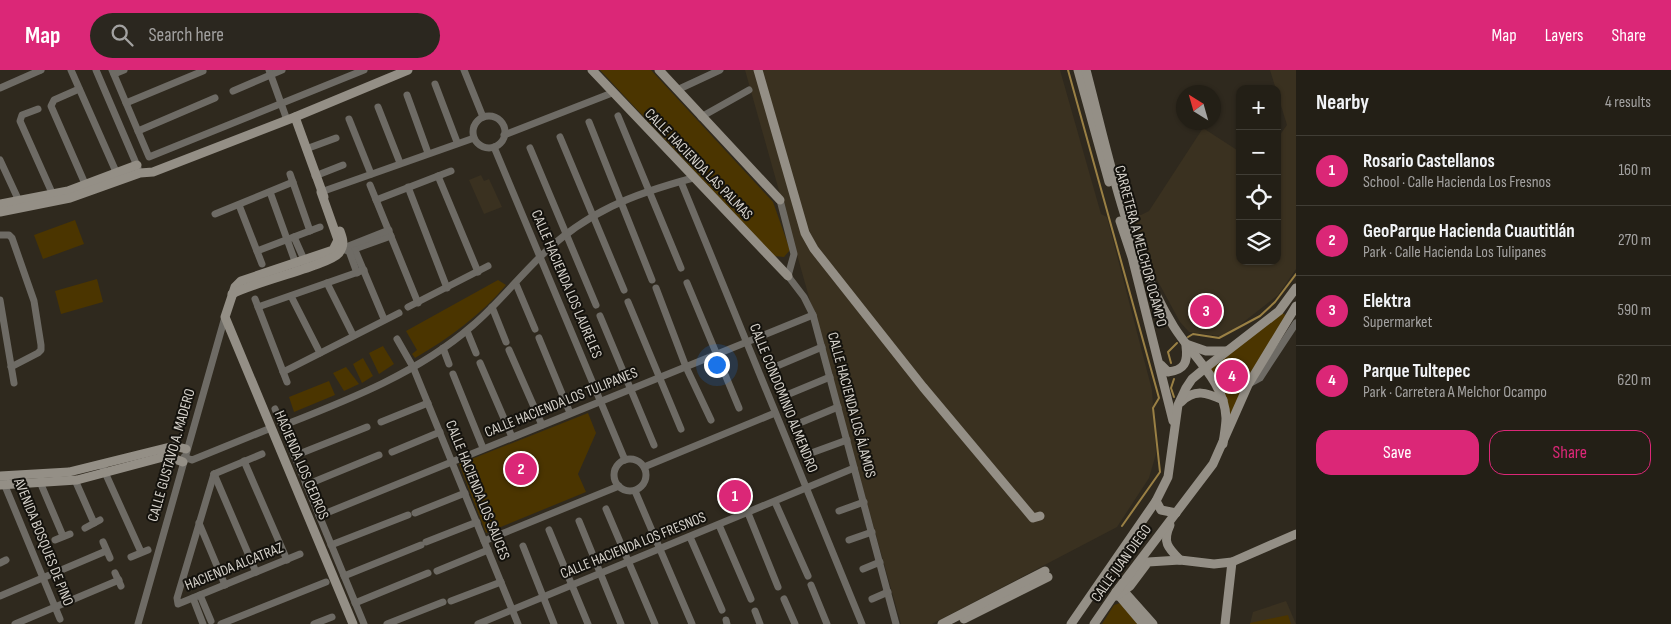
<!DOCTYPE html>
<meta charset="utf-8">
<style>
:root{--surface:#231f16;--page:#2b271f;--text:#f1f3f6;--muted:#a3a2a1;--line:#403d35;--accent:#db2777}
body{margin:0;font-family:"Sofia Sans Condensed",sans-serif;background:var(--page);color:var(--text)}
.controls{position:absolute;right:15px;top:15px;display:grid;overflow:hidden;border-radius:10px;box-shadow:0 1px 4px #0004}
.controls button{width:45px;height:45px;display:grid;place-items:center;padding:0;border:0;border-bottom:1px solid var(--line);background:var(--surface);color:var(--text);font:25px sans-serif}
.compass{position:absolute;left:1176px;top:15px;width:45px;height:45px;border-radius:50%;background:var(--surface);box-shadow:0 1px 4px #0004;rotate:323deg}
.you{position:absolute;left:716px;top:294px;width:18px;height:18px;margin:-12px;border:4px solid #fff;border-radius:50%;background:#1a73e8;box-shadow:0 0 0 8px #1a73e833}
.badge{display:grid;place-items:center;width:32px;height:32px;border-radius:50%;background:var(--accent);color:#fff;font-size:16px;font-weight:700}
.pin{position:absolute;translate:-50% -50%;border:2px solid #fff;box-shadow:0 1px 5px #0006}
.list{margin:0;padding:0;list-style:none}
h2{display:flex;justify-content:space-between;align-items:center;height:65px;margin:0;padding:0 20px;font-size:21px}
h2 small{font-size:16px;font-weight:400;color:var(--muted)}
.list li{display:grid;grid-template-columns:32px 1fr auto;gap:15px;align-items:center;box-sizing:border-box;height:70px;padding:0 20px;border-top:1px solid var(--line)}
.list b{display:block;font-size:19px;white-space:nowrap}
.list p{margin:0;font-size:16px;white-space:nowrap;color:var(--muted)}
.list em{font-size:16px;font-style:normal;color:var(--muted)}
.actions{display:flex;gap:10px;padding:15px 20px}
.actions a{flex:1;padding:11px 0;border:1px solid var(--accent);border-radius:15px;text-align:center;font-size:18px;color:var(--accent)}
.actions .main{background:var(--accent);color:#fff}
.icon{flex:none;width:28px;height:28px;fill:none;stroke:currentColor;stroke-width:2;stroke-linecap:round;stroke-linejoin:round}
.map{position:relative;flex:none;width:1296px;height:554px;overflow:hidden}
header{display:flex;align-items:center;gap:30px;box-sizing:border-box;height:70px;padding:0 25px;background:var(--accent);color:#fff}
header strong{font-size:24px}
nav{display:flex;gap:28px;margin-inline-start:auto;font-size:18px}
.search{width:350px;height:45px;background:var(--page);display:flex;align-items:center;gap:12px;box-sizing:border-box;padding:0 18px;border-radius:28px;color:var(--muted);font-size:19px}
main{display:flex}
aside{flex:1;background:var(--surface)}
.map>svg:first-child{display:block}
.built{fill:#3a3120}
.green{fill:#4b3500}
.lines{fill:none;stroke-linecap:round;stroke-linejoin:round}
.stream{stroke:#9a8044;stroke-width:2}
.street{stroke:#6e6b65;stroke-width:7}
.secondary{stroke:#948f86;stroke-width:9}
.labels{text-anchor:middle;stroke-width:4;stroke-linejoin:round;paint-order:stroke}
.street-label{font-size:15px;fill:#d5d1ca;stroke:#14120d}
</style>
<header>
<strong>Map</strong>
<div class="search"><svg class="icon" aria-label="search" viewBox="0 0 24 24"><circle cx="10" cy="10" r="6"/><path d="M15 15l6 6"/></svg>Search here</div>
<nav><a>Map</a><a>Layers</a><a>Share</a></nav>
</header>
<main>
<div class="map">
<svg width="1296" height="554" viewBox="0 0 1296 554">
<rect width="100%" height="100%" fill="#2f291e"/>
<!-- built -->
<g class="built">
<polygon points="745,0 1060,0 1101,144 1107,147 1152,320 1156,384 1149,408 1117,457 932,554 901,554"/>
<polygon points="1270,0 1296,0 1296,199 1278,225 1236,258 1220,266 1189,262 1180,252 1155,206 1130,144 1141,145 1149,141 1203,58 1240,82 1240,191 1277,191 1277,69 1287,55"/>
<polygon points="481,105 484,111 489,109 502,137 484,144 469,110"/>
<polygon points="1286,531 1296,554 1250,554 1253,542"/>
</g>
<!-- green -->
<g class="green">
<polygon points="600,0 651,0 773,132 790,180 784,187 774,186"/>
<polygon points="75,150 84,174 43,189 34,165"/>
<polygon points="97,209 103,232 61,244 55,221"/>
<path d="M498,210L506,215C482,244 448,269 415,288L412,284L417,280L406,261Z"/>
<polygon points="1279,241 1289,247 1242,326 1223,373 1226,348 1205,299"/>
<polygon points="383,276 394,294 379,304 369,283"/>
<polygon points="363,288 373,306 362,313 353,294"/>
<polygon points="346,297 359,314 344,321 333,303"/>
<polygon points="329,311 335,325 294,342 289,327"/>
<polygon points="588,343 596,363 578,404 586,422 486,463 459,394"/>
<polygon points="1120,533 1138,554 1102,554 1114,535"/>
<polygon points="1288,545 1291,554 1250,554 1250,553"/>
</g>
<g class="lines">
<!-- stream -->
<g class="stream">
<polyline points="1068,0 1159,328 1153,338 1160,402 1122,456"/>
<polyline points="1188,267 1193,264 1219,268 1260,246 1275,232 1296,204"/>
<polyline points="1171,293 1168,282 1177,273"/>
<polyline points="1174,327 1171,318 1174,309"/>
</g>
<!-- street -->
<g class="street">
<polyline points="71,0 117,104"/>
<polyline points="96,0 138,98"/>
<polyline points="112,0 149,87 364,0"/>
<polyline points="269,0 287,50"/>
<polyline points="464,0 483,47"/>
<polyline points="114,4 124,0"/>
<polyline points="435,14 457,72"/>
<polyline points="0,18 41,0"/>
<polyline points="79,19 54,30 51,36 86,116"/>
<polyline points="677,20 720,0"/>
<polyline points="233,21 282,0"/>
<polyline points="407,25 428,83"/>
<polyline points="126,33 203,1"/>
<polyline points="378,37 400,93"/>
<polyline points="38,39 22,45 20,51 53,125"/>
<polyline points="618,46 681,198"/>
<circle cx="489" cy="62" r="16"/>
<polyline points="701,47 749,20"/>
<polyline points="349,49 371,104"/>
<polyline points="589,52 652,210"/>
<polyline points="138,61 215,28"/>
<polyline points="504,65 612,23"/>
<polyline points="560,67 624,220"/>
<polyline points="494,77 625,390"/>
<polyline points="530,78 596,235"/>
<polyline points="306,79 336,68"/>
<polyline points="0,90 19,131"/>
<polyline points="290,104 310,161"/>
<polyline points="315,106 343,95"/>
<polyline points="438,106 478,202"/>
<polyline points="681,112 862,554"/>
<polyline points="370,115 418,233"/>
<polyline points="408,117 447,218"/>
<polyline points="270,122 297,197"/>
<polyline points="321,122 474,68"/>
<polyline points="376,130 451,101"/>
<polyline points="780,130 794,184 788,206 804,227 813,245 896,554"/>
<polyline points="239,135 262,194"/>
<polyline points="215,144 293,112"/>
<polyline points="0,165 9,165 12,168 34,231 41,275 41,280 38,283 11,297"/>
<polyline points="294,167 306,194"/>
<polyline points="338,178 349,181 391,166"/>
<polyline points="341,179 389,160"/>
<polyline points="355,180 384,249"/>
<polyline points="257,181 320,157"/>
<polyline points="349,181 357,203"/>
<polyline points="327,213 353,265"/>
<polyline points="687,213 739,338"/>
<polyline points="516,214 535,259"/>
<polyline points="656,218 686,297 711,350"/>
<polyline points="291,226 320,283"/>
<polyline points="255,229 287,312"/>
<polyline points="0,230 14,313"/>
<polyline points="628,232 681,359"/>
<polyline points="258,237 364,200"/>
<polyline points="408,237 488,196"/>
<polyline points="492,237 506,272"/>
<polyline points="600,246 654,375"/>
<polyline points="467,261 476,283"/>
<polyline points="539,268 570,343"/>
<polyline points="397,269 413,297 518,554"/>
<polyline points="443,278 449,294"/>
<polyline points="509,280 542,355"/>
<polyline points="480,293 512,367"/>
<polyline points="777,296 822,277"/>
<polyline points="283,302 399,243"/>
<polyline points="453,304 483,378"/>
<polyline points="1249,314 1260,308 1296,253"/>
<polyline points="789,324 830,307"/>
<polyline points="275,339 364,554"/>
<polyline points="381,352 428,333"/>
<polyline points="802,352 838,337"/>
<path d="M282,356C348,330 418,303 472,256C497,235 517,209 541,186C586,142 633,124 693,108"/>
<polyline points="392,382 440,362"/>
<polyline points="814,382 847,370"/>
<polyline points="294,386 367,357"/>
<polyline points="184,387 192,390 271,358"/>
<circle cx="630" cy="405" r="16"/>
<polyline points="244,391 287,490"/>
<polyline points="644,397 775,343"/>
<polyline points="103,398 141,482"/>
<polyline points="214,404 177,528 178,534 300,484"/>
<polyline points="214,404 256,502"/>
<polyline points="214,404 262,384"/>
<polyline points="75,410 94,453"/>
<polyline points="3,411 60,549"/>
<polyline points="40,412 63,466"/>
<polyline points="306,415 379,385"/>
<polyline points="635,421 692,554"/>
<polyline points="775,432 808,506"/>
<polyline points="606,439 655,554"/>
<polyline points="839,441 864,432"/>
<polyline points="415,443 465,423"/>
<polyline points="748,443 778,517"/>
<polyline points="319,446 813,245"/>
<polyline points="579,451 621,554"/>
<polyline points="199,453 225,515"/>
<polyline points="719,455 751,529"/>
<polyline points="85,458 100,450"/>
<polyline points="549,460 588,554"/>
<polyline points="690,467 722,540"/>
<polyline points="55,470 70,464"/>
<polyline points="849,470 872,462"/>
<polyline points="484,471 619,416"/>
<polyline points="103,472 110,488"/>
<polyline points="426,472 477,452"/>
<polyline points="331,475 408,445"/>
<polyline points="523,476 554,554"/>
<polyline points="131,487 148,480"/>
<polyline points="0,493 6,490"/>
<polyline points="863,499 880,492"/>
<polyline points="437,501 488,480"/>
<polyline points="115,503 121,516"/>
<polyline points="344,506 421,475"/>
<polyline points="811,515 827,554"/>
<polyline points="200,525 211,551"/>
<polyline points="0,526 106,481"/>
<polyline points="193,528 203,554"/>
<polyline points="784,529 795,554"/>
<polyline points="872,529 888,522"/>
<polyline points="451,531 501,512"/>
<polyline points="355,533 428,503"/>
<polyline points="755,541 760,554"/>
<polyline points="726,550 727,554"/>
<polyline points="15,554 119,510"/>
<polyline points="138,554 225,247"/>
<polyline points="221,554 326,512"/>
<polyline points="314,554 332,547"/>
<polyline points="387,554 443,532"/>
<polyline points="478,554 854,398"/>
</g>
<!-- secondary -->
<g class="secondary">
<polyline points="592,0 788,206"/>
<polyline points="659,0 780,130"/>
<polyline points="758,0 805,163 814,179 923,317 1033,448 1040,446"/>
<polyline points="1078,0 1109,112"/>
<path d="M1086,0C1109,87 1126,179 1174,257C1192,286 1225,312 1226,348C1226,356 1224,365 1223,374"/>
<polyline points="295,47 324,127"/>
<polyline points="321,122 338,170 333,180 241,211 235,217 225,247 353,554"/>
<polyline points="0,134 68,121 137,95"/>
<polyline points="0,142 70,128 140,103 153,102 295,47 408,0"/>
<polyline points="1120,151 1132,187 1173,351"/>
<path d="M232,224C254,212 329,195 339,183C345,175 343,169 340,161"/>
<polyline points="1186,274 1206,281 1226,281"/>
<path d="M1161,295L1168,302C1185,300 1188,292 1186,276"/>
<path d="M1181,332C1195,318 1207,323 1223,330"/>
<polyline points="0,406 69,402 174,376 186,379"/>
<polyline points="0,415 77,410 167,386 183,392"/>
<polyline points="1156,431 1161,440 1176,443"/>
<path d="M1170,455C1162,472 1168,478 1180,490"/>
<polyline points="1120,517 1153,554"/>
<polyline points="1116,522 1143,554"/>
<polyline points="1116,526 1130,516 1148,492 1180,490 1214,494 1232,492 1296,464"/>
<polyline points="964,549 1048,507"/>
<polyline points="942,554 1045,501"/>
<polyline points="1071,554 1156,431 1168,407 1178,335 1186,318 1192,309 1204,299 1279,241 1296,218"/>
<polyline points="1094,554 1116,522 1213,394 1248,315 1296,236"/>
<polyline points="1225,554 1232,492"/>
</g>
</g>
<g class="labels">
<!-- street labels -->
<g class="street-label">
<text transform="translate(699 94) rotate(46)" y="5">CALLE HACIENDA LAS PALMAS</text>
<text transform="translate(1141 176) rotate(75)" y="5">CARRETERA A MELCHOR OCAMPO</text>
<text transform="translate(567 214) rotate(67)" y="5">CALLE HACIENDA LOS LAURELES</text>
<text transform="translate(784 328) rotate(68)" y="5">CALLE CONDOMINIO ALMENDRO</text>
<text transform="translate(561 332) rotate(-22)" y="5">CALLE HACIENDA LOS TULIPANES</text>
<text transform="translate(852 335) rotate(75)" y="5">CALLE HACIENDA LOS ÁLAMOS</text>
<text transform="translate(171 385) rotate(-74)" y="5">CALLE GUSTAVO A. MADERO</text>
<text transform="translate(302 395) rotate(67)" y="5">HACIENDA LOS CEDROS</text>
<text transform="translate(478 420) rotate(68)" y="5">CALLE HACIENDA LOS SAUCES</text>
<text transform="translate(44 472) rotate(68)" y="5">AVENIDA BOSQUES DE PINO</text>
<text transform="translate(633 475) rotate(-22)" y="5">CALLE HACIENDA LOS FRESNOS</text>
<text transform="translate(1121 493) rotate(-54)" y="5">CALLE JUAN DIEGO</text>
<text transform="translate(234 496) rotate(-22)" y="5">HACIENDA ALCATRAZ</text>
</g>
</g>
</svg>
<div class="controls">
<button>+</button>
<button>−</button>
<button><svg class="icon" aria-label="locate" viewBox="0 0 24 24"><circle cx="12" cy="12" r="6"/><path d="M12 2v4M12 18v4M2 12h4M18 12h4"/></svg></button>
<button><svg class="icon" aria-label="layers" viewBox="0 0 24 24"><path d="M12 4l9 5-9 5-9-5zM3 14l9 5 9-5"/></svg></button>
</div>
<svg class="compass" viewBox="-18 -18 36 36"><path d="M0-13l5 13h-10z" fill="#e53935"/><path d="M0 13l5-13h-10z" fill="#a3a2a1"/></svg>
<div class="you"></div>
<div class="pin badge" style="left:735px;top:426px">1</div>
<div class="pin badge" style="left:521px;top:399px">2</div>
<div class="pin badge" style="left:1206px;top:241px">3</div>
<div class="pin badge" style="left:1232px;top:306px">4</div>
</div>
<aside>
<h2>Nearby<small>4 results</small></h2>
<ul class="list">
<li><span class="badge">1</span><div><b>Rosario Castellanos</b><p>School · Calle Hacienda Los Fresnos</p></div><em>160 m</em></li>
<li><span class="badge">2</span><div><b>GeoParque Hacienda Cuautitlán</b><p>Park · Calle Hacienda Los Tulipanes</p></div><em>270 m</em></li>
<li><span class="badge">3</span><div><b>Elektra</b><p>Supermarket</p></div><em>590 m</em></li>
<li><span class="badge">4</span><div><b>Parque Tultepec</b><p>Park · Carretera A Melchor Ocampo</p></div><em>620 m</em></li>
</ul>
<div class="actions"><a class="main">Save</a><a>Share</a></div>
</aside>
</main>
